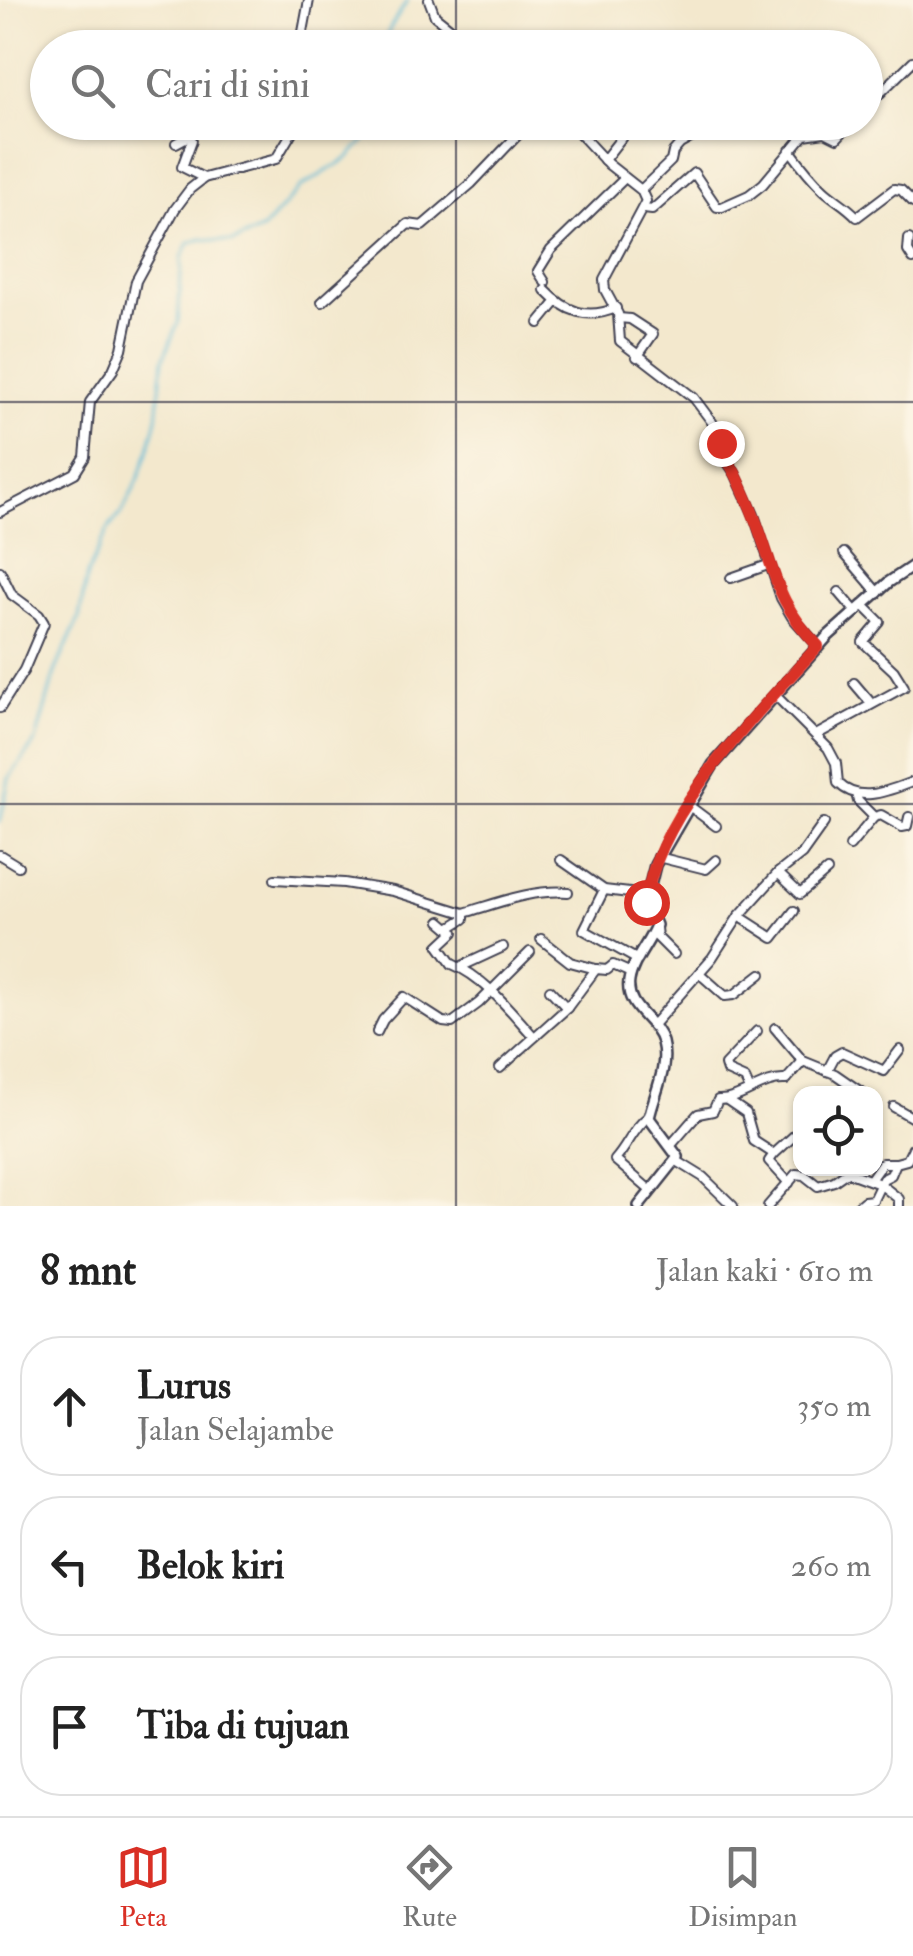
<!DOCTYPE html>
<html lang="id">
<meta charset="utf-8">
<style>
:root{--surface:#fff;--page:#f6f6f6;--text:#222;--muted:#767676;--line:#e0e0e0;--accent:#d93025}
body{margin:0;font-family:"IM FELL Double Pica",serif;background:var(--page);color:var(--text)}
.controls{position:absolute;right:30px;bottom:30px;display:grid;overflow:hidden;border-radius:20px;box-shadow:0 2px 8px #0004}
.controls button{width:90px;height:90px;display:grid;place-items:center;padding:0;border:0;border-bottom:2px solid var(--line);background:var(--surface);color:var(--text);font:50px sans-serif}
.stop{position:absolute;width:30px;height:30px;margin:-22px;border:8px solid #d93025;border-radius:50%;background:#fff}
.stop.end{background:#d93025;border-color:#fff;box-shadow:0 2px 10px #0008}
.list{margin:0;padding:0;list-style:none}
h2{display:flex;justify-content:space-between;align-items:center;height:130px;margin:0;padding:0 40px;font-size:42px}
h2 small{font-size:32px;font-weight:400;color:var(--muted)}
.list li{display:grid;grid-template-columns:65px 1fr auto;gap:30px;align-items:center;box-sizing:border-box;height:140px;margin:0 20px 20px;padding:0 20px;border:2px solid var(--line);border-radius:40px}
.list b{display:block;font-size:38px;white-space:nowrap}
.list p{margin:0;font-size:32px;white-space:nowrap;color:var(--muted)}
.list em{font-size:32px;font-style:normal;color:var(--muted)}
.icon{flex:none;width:55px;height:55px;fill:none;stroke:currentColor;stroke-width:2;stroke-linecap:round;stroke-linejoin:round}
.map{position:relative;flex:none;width:913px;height:1206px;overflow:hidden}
.search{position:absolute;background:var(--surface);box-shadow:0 2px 8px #0004;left:30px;right:30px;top:30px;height:110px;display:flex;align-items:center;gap:25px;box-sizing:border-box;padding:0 35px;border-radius:55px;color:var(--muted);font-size:38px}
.sheet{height:610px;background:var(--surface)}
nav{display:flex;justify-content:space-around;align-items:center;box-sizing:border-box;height:140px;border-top:2px solid var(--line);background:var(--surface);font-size:28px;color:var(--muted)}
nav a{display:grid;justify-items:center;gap:5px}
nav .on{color:var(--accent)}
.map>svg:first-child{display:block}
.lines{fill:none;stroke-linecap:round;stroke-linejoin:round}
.stream{stroke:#58b9d7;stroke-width:2.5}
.minor-casing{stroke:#414051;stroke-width:12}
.tertiary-casing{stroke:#414051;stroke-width:14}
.minor{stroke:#fff;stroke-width:8}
.tertiary{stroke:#fff;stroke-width:9}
.route{stroke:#d93025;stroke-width:12}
.grid{fill:none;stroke:#22223b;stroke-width:2.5;stroke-opacity:0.55}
</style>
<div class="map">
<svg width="913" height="1206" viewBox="0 0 913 1206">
<rect width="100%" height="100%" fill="#fcf5e5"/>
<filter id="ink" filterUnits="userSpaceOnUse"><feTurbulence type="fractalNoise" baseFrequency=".01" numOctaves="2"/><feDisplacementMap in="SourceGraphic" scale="20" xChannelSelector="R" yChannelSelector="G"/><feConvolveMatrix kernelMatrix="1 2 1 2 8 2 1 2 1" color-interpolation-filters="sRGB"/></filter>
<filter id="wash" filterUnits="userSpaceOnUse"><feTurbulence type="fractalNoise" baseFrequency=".0048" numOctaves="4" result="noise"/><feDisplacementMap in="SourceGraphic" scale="40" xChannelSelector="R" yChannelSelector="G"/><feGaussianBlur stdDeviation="2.25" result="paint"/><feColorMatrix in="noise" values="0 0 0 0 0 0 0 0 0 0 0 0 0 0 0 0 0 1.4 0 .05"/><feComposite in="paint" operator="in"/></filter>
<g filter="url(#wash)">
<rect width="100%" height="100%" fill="#f3e8cd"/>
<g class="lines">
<!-- stream -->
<g class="stream">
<polyline points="383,48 390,28 408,0"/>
<polyline points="0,822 9,778 36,741 55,672 79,618 87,575 108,529 123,511 138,480 149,449 157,418 163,359 178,323 182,257 189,243 202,239 233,242 263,229 301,187 348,158 366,139 375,122"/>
</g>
</g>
</g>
<g filter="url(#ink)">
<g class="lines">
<defs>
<g id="minor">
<polyline points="429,0 435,16 475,48"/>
<polyline points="300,48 309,0"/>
<polyline points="545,48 554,40 562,48"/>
<polyline points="866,107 913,61"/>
<polyline points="569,122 608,164 641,190 646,201 604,280 605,290 618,314 620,341 694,398 718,430 722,454 735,473 754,515 781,598 792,617 818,646"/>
<polyline points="189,136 192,140 182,167 204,178"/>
<polyline points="176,143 189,136 200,122"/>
<path d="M790,150C801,165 810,177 824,190C835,200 846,205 857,217L894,189L901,190L913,202"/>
<polyline points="604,160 622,137"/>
<polyline points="641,190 671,161 673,152 680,144 696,135"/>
<polyline points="644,209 652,210 694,173 717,207 722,207 749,195 763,184 804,135 825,132 837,138 852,122"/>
<polyline points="909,239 908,251 913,259"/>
<polyline points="545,282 538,271 551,250 625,178"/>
<path d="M545,290C566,312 587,320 616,308"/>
<polyline points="322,302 408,224 422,226 471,184 530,122"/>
<polyline points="619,318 630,319 653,334 637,357"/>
<polyline points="539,323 557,301"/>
<polyline points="0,512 75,473 85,457 90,402 113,370 122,349 136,281 175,209 190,189 204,178 276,159 298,122"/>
<polyline points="844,553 878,593"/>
<polyline points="0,571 12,595 39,615 44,623 24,670 0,708"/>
<polyline points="731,578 768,565"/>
<polyline points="839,592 856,612"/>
<polyline points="854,683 871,703"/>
<path d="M775,695L828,748L836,763L838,783C859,804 888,791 912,782"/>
<polyline points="816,735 904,687 894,671 863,642 880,622 864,606"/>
<polyline points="688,805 716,826"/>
<polyline points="874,817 881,815 902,827 907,826 909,817"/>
<polyline points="850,846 874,817 858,801 856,794"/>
<polyline points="0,855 18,866"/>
<polyline points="658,857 706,869 716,860"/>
<polyline points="561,860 604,890 647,895"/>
<polyline points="778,873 800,894 827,871"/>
<polyline points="275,879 344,883 393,891 464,913"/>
<polyline points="604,890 584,930 638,960"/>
<polyline points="739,916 773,938 794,911"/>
<path d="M441,921L454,932L439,946L452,964C484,977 510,1010 534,1037"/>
<path d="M451,927L464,919V913C498,903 532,889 568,892"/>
<polyline points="656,928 657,937 674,954"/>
<polyline points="541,939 570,962 596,969"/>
<polyline points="462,966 503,947"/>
<polyline points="699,973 725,996 734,995 761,974"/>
<polyline points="550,990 567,1008"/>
<polyline points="652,1026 712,958 739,916 778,873 802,854 824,823"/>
<polyline points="775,1028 803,1061"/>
<polyline points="377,1032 383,1020 404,997 443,1022 452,1023 479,1003 530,952"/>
<polyline points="500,1068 567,1008 596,969 607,970 613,965 631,973"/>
<polyline points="827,1071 835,1056 842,1052 884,1071 900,1050"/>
<polyline points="749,1088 745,1079 727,1071 725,1065 757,1031"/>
<polyline points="727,1100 746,1113 754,1141 774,1154 797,1133"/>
<polyline points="894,1107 913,1118"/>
<path d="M649,1116C633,1128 628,1146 615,1160L651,1191"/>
<path d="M671,1145L698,1114L713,1111L718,1100C741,1101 762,1078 786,1080L803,1061L835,1074L864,1094"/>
<polyline points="774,1154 769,1161 789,1183"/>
<polyline points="677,1161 703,1177 733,1206"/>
<polyline points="870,1180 882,1163 896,1163"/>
<polyline points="768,1206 796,1174 804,1175 818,1186 834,1181 847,1172 880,1184 899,1199 899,1206"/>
<polyline points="858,1206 864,1201 873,1200 883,1179 891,1175 896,1163 907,1160 913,1148"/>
</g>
<path id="tertiary" d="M639,1206L678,1157L649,1118C654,1094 669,1068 662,1042C656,1019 625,1009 629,981C632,961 649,944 656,925L646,902L655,865L713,765L827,637L889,582L913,566"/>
</defs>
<!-- minor casing -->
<use href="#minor" class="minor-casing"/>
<!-- tertiary casing -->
<use href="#tertiary" class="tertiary-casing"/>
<!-- minor -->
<use href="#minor" class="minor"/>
<!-- tertiary -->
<use href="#tertiary" class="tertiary"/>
</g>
</g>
<g class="lines" filter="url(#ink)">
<!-- route -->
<path class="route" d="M646,902C657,812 759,712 818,646C773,599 776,570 753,514C749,503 739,480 734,471C728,460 722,456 721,443"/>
</g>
<!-- grid -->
<path class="grid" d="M456,0V48M456,122V1206M0,402H913M0,804H913"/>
</svg>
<div class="controls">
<button><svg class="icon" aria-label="locate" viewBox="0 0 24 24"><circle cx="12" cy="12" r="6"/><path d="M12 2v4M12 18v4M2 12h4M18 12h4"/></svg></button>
</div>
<div class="stop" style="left:646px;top:902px"></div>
<div class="stop end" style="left:721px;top:443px"></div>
<div class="search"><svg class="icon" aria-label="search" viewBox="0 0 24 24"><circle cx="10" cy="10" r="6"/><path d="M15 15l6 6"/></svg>Cari di sini</div>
</div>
<section class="sheet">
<h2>8 mnt<small>Jalan kaki · 610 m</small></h2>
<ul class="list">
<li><svg class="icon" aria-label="ahead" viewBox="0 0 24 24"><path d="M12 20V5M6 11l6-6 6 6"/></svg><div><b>Lurus</b><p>Jalan Selajambe</p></div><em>350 m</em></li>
<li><svg class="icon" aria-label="left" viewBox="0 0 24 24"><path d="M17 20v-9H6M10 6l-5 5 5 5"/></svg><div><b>Belok kiri</b></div><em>260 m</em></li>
<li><svg class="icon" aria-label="arrive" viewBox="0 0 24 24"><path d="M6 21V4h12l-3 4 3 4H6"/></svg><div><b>Tiba di tujuan</b></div></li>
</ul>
</section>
<nav>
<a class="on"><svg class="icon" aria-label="map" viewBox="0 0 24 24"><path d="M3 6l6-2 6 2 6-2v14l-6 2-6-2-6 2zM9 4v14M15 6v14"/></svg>Peta</a>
<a><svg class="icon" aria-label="directions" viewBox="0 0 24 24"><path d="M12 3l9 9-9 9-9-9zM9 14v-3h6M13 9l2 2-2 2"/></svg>Rute</a>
<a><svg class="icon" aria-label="saved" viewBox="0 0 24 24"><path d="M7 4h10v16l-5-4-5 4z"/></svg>Disimpan</a>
</nav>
